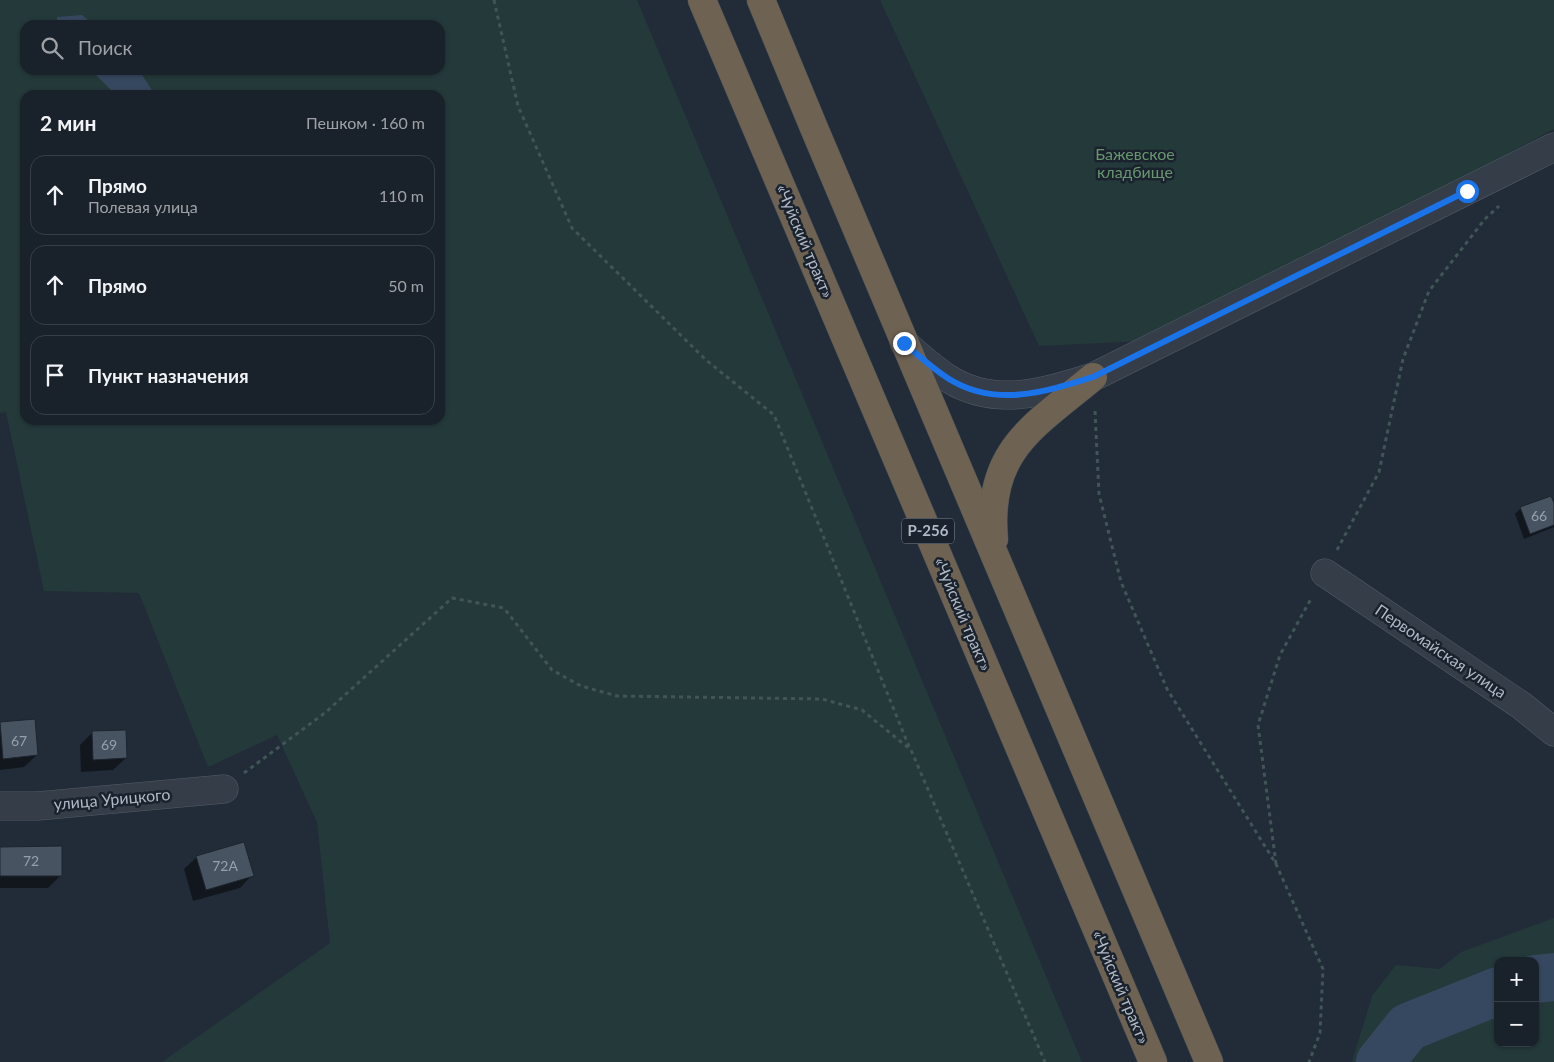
<!DOCTYPE html>
<html lang="ru">
<meta charset="utf-8">
<style>
:root{--surface:#19212a;--page:#222932;--text:#f1f3f6;--muted:#9fa3a8;--line:#373e47}
body{margin:0;font-family:Lato,sans-serif;background:var(--page);color:var(--text)}
.controls{position:absolute;right:15px;bottom:15px;display:grid;overflow:hidden;border-radius:10px;box-shadow:0 1px 4px #0004}
.controls button{width:45px;height:45px;display:grid;place-items:center;padding:0;border:0;border-bottom:1px solid var(--line);background:var(--surface);color:var(--text);font:25px sans-serif}
.stop{position:absolute;width:15px;height:15px;margin:-11px;border:4px solid #1a73e8;border-radius:50%;background:#fff}
.stop.end{background:#1a73e8;border-color:#fff;box-shadow:0 1px 5px #0008}
.list{margin:0;padding:0;list-style:none}
h2{display:flex;justify-content:space-between;align-items:center;height:65px;margin:0;padding:0 20px;font-size:21px}
h2 small{font-size:16px;font-weight:400;color:var(--muted)}
.list li{display:grid;grid-template-columns:32px 1fr auto;gap:15px;align-items:center;box-sizing:border-box;height:80px;margin:0 10px 10px;padding:0 10px;border:1px solid var(--line);border-radius:15px}
.list b{display:block;font-size:19px;white-space:nowrap}
.list p{margin:0;font-size:16px;white-space:nowrap;color:var(--muted)}
.list em{font-size:16px;font-style:normal;color:var(--muted)}
.icon{flex:none;width:28px;height:28px;fill:none;stroke:currentColor;stroke-width:2;stroke-linecap:round;stroke-linejoin:round}
.map{position:relative;flex:none;width:1554px;height:1062px;overflow:hidden}
.search{position:absolute;background:var(--surface);box-shadow:0 1px 4px #0004;left:20px;top:20px;width:425px;height:55px;display:flex;align-items:center;gap:12px;box-sizing:border-box;padding:0 18px;border-radius:15px;color:var(--muted);font-size:19px}
.panel{position:absolute;background:var(--surface);box-shadow:0 1px 4px #0004;left:20px;top:90px;width:425px;height:335px;border-radius:15px}
.map>svg:first-child{display:block}
.green{fill:#24393a;fill-rule:evenodd}
.water{fill:#36485f}
.shadow{fill:#0007}
.lines{fill:none;stroke-linecap:round;stroke-linejoin:round}
.river{stroke:#36485f;stroke-width:48}
.building{fill:#485362;stroke:#1c252f}
.minor-casing{stroke:#535c66;stroke-width:29}
.highway-casing{stroke:#404953;stroke-width:29}
.path{stroke:#415556;stroke-width:3;stroke-dasharray:4 4;stroke-linecap:butt}
.minor{stroke:#353e48;stroke-width:28}
.highway{stroke:#6e6252;stroke-width:28}
.route{stroke:#1a73e8;stroke-width:6}
.labels{text-anchor:middle;stroke-width:5;stroke-linejoin:round;paint-order:stroke}
.number-label{font-size:14px;fill:#96a0ac}
.shield{fill:#1a232d;stroke:#838c97;stroke-width:1}
.shield-label{font-size:15px;font-weight:bold;fill:#b0b9c5}
.park-label{font-size:16px;fill:#689570;stroke:#1a232d}
.street-label{font-size:16px;fill:#b0b9c5;stroke:#1a232d}
</style>
<div class="map">
<svg width="1554" height="1062" viewBox="0 0 1554 1062">
<rect width="100%" height="100%" fill="#212c38"/>
<!-- green -->
<g class="green">
<path d="M0,0H637L1082,1062H162L330,943L317,822L277,735L208,767L139,593L44,591L6,412L0,413ZM25,25H440V70H25ZM25,95H440V420H25Z"/>
<polygon points="880,0 1554,0 1554,129 1394,215 1144,341 1039,346"/>
<path d="M1554,918V1062H1352L1372,996L1396,965L1440,969L1461,952ZM1498,961H1535V1043H1498Z"/>
</g>
<!-- water -->
<g class="water">
<polygon points="82,15 94,25 57,25 57,17"/>
<polygon points="91,70 139,70 155,95 116,95"/>
</g>
<!-- shadow -->
<g class="shadow">
<polygon points="1554,506 1554,527 1524,539 1515,514 1521,508"/>
<polygon points="0,724 37,755 24,767 0,770"/>
<polygon points="93,732 126,758 113,770 81,772 80,745"/>
<polygon points="0,848 61,875 48,888 0,888"/>
<polygon points="197,857 252,875 240,888 193,901 184,869"/>
</g>
<g class="lines">
<!-- river -->
<g class="river">
<polyline points="1535,979 1554,977"/>
<polyline points="1380,1062 1408,1027 1498,991"/>
</g>
</g>
<!-- building -->
<g class="building">
<polygon points="1551,496 1554,503 1554,525 1530,534 1520,507"/>
<polygon points="35,719 38,755 3,759 0,722"/>
<polygon points="126,730 127,758 93,760 92,731"/>
<polygon points="244,842 254,876 206,890 196,856"/>
<polygon points="62,846 62,876 0,876 0,847"/>
</g>
<g class="lines">
<defs>
<g id="minor">
<path d="M904,343C919,356 933,369 949,379C996,408 1045,392 1093,377L1554,147"/>
<polyline points="1325,573 1522,706 1554,732"/>
<polyline points="0,806 38,806 224,789"/>
</g>
<g id="highway">
<polyline points="702,0 1153,1062"/>
<polyline points="761,0 814,128 1209,1062"/>
<path d="M994,539C986,451 1033,427 1093,377"/>
</g>
</defs>
<!-- minor casing -->
<use href="#minor" class="minor-casing"/>
<!-- highway casing -->
<use href="#highway" class="highway-casing"/>
<!-- path -->
<g class="path">
<polyline points="494,0 518,106 572,228 706,360 774,415 910,749"/>
<polyline points="1095,411 1099,494 1121,582 1167,689 1276,864 1323,969 1320,1033 1309,1062"/>
<polyline points="1337,550 1379,472 1403,359 1429,291 1485,219 1499,206"/>
<polyline points="244,773 326,712 452,598 504,608 552,670 581,686 617,696 822,699 862,710 911,750 1045,1062"/>
<polyline points="1276,864 1258,725 1280,655 1312,597"/>
</g>
<!-- minor -->
<use href="#minor" class="minor"/>
<!-- highway -->
<use href="#highway" class="highway"/>
</g>
<g class="lines">
<!-- route -->
<path class="route" d="M904,343C919,356 933,369 949,379C996,408 1045,392 1093,377L1467,191"/>
</g>
<g class="labels">
<!-- number labels -->
<g class="number-label">
<text x="1539" y="521">66</text>
<text x="19" y="746">67</text>
<text x="109" y="750">69</text>
<text x="31" y="866">72</text>
<text x="225" y="871">72А</text>
</g>
<!-- shield labels -->
<rect class="shield" x="902" y="518.5" width="52" height="25" rx="4"/>
<g class="shield-label">
<text x="928" y="536">Р-256</text>
</g>
<!-- park labels -->
<g class="park-label">
<text x="1135" y="160">Бажевское<tspan x="1135" dy="18">кладбище</tspan></text>
</g>
<!-- street labels -->
<g class="street-label">
<text transform="translate(805 241) rotate(67)" y="6">«Чуйский тракт»</text>
<text transform="translate(963 614) rotate(67)" y="6">«Чуйский тракт»</text>
<text transform="translate(1441 651) rotate(34)" y="6">Первомайская улица</text>
<text transform="translate(112 799) rotate(-5)" y="6">улица Урицкого</text>
<text transform="translate(1121 987) rotate(67)" y="6">«Чуйский тракт»</text>
</g>
</g>
</svg>
<div class="controls">
<button>+</button>
<button>−</button>
</div>
<div class="stop" style="left:1467px;top:191px"></div>
<div class="stop end" style="left:904px;top:343px"></div>
<div class="search"><svg class="icon" aria-label="search" viewBox="0 0 24 24"><circle cx="10" cy="10" r="6"/><path d="M15 15l6 6"/></svg>Поиск</div>
<section class="panel">
<h2>2 мин<small>Пешком · 160 m</small></h2>
<ul class="list">
<li><svg class="icon" aria-label="ahead" viewBox="0 0 24 24"><path d="M12 20V5M6 11l6-6 6 6"/></svg><div><b>Прямо</b><p>Полевая улица</p></div><em>110 m</em></li>
<li><svg class="icon" aria-label="ahead" viewBox="0 0 24 24"><path d="M12 20V5M6 11l6-6 6 6"/></svg><div><b>Прямо</b></div><em>50 m</em></li>
<li><svg class="icon" aria-label="arrive" viewBox="0 0 24 24"><path d="M6 21V4h12l-3 4 3 4H6"/></svg><div><b>Пункт назначения</b></div></li>
</ul>
</section>
</div>
